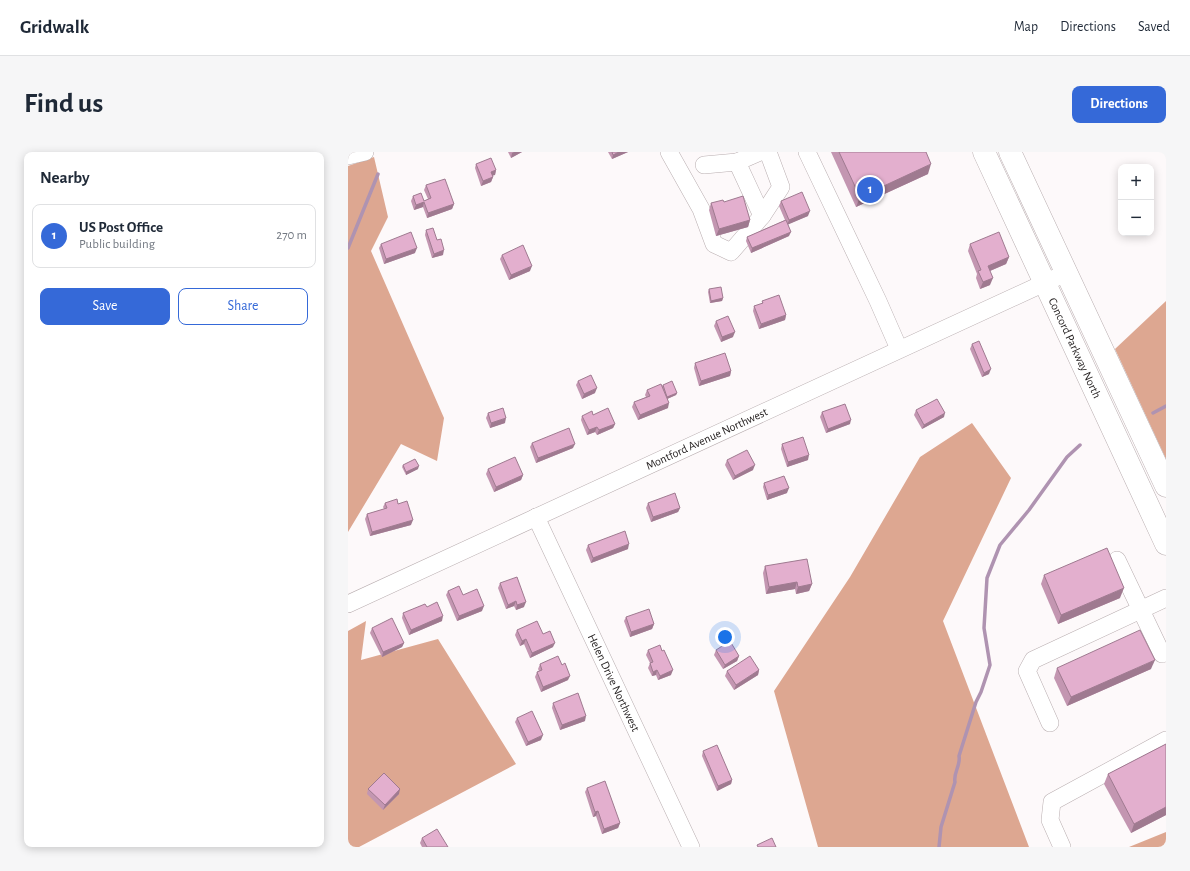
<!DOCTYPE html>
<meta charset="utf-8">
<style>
:root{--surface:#fff;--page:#f6f6f7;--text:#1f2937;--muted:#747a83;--line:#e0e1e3;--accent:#3569d8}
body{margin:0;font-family:"Alegreya Sans",sans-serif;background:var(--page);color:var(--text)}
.controls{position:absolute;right:12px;top:12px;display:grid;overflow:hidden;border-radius:8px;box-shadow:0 2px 10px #0003}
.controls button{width:36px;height:36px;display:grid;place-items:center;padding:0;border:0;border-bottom:1px solid var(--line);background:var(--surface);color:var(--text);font:20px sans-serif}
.you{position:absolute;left:377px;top:485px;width:14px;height:14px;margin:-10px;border:3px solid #fff;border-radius:50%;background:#1a73e8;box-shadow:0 0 0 6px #1a73e833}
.badge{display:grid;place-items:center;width:26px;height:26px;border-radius:50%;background:var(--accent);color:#fff;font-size:13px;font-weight:700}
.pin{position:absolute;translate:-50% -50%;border:2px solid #fff;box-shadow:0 1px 4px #0006}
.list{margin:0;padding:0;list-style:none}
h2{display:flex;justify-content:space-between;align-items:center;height:52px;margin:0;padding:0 16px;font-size:17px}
h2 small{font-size:13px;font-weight:400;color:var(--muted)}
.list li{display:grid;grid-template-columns:26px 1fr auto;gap:12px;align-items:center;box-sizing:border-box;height:64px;margin:0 8px 8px;padding:0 8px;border:1px solid var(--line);border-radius:8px}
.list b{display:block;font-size:15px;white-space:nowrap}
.list p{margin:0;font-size:13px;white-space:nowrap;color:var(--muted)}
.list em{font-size:13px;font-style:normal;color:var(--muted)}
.actions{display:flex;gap:8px;padding:12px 16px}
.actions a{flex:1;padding:9px 0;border:1px solid var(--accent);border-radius:8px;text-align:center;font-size:14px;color:var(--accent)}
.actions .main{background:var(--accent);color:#fff}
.map{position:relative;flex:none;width:818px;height:695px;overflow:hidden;border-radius:8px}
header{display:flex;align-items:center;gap:24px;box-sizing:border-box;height:56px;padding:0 20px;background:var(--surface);border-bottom:1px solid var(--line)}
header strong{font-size:19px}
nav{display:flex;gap:22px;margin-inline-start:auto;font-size:14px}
.intro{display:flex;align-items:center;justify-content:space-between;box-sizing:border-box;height:96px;padding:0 24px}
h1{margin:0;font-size:28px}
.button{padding:10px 18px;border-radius:8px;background:var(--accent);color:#fff;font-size:14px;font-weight:700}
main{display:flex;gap:24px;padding:0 24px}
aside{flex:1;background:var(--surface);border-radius:8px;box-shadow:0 2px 10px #0003}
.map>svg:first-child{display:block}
.forest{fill:#dda791}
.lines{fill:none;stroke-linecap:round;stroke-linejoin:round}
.stream{stroke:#af93b1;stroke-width:3.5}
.minor-casing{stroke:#b9aeb0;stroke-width:18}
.highway-casing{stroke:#b9aeb0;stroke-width:23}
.minor{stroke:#fff;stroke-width:17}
.highway{stroke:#fff;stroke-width:22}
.wall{fill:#c396b1}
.shaded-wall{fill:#9f7a90}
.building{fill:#e3afce;stroke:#9f7a90}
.labels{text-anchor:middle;stroke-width:3;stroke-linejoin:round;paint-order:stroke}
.street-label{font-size:12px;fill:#292525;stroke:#fff}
</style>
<header>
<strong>Gridwalk</strong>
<nav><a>Map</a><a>Directions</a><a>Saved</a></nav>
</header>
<div class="intro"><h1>Find us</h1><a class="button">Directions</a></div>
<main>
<aside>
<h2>Nearby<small></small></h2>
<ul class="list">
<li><span class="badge">1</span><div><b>US Post Office</b><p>Public building</p></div><em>270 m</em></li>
</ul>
<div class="actions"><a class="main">Save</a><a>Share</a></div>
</aside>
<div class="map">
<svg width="818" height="695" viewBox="0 0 818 695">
<rect width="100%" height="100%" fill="#fdf9fa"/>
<!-- forest -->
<g class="forest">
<polygon points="26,5 40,65 23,99 96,266 89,309 53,292 0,380 0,14"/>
<polygon points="818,149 818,307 767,197"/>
<polygon points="624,271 663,326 595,469 681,695 470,695 426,539 502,425 572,305"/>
<polygon points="18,469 13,508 90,487 168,612 11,695 0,695 0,479"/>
<polygon points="818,680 818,695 781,695"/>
</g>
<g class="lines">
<!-- stream -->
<g class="stream">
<polyline points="0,96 30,22"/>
<polyline points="805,261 818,254"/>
<path d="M591,695L593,675L607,630C605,621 613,613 611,604L628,550L633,540L642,513L636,476L639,426L652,393L681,358L719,305L732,293"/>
</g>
<defs>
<g id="minor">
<polyline points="321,0 353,57 366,92 383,100 414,64 389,10 412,0"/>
<polyline points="459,0 530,149 551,197"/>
<polyline points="0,4 17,0"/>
<polyline points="356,13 389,10"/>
<polyline points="414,64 433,35 420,0"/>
<path id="s1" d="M188,365L343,695"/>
<polyline points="769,408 814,502"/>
<path id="s2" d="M0,452L718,121"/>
<polyline points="702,571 679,519 685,508 818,446"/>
<polyline points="714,695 702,668 704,650 818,588"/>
</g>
<g id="highway">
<path id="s3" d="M636,0L818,392"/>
<polyline points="662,0 818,334"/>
</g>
</defs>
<!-- minor casing -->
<use href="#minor" class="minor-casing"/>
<!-- highway casing -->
<use href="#highway" class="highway-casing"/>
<!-- minor -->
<use href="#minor" class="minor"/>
<!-- highway -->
<use href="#highway" class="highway"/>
</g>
<!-- wall -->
<g class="wall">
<polygon points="160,0 174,0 163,6"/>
<polygon points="260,0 280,0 264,7"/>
<polygon points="483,0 578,0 580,22 508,55"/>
<polygon points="128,12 148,18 147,23 144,23 145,25 143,30 133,34 127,16"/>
<polygon points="78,33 106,52 104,57 79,66 75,55 66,58 63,49 65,44 76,49 80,47 76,38"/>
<polygon points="433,49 460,64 440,72 441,84 403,101 398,89 399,85 437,68 431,54"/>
<polygon points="376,50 402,68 400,75 368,84 361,58 363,51"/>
<polygon points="78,78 95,103 84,106 77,83"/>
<polygon points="33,92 67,101 36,112 31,96"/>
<polygon points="622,92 661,105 658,112 642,119 642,133 632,137 628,126 629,122 620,99"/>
<polygon points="154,103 182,119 161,128 152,107"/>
<polygon points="361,137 375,146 374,149 362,151 360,140"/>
<polygon points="414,149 438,163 437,168 411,177 405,159 406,154 414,152"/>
<polygon points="368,169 385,185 373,190 366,174"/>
<polygon points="624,192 641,222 634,225 622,197"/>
<polygon points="347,211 383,219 382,224 351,234 346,216"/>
<polygon points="230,229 247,241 234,247 228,233"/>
<polygon points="315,233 329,241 328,243 319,247 320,256 290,268 284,255 286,250 298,245 297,243 299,238 314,234"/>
<polygon points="568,258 596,265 574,277 566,263"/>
<polygon points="474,260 502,272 478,281 472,265"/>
<polygon points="140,261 157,271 142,276 138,266"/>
<polygon points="245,263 267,272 265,276 249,283 247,280 239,283 233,268 234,264"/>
<polygon points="184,291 225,296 188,311 182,295"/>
<polygon points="434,292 460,308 439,315 433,297"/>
<polygon points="379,308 405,318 385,328 377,313"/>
<polygon points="55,313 70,317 58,323 54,315"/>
<polygon points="140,317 175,323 173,328 146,340 138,322"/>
<polygon points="416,331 439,341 419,348 415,335"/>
<polygon points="37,351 50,352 63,373 22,384 17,367 19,362 36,357 35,355"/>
<polygon points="300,351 332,356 330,360 303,370 298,356"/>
<polygon points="240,393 280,397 243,411 238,398"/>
<polygon points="417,414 464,432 461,439 448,442 447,437 418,442 415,421"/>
<polygon points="696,423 772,446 710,472 693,432"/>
<polygon points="152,431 176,455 168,458 166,454 158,457 150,436"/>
<polygon points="100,439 115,443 134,459 109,469 98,443"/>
<polygon points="79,455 94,469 61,483 54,466 55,461"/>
<polygon points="278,465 306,472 304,477 282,485 276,469"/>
<polygon points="24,476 56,491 54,495 34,505 22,481"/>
<polygon points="169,478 195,482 205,495 182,506 176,492 172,494 167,483"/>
<polygon points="300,498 323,523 310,528 308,523 304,524 300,516 302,511 298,503"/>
<polygon points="368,498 391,504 389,509 375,517 366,503"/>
<polygon points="192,512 214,513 220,528 193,540 187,525 189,520 191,519 190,517"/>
<polygon points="709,516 803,517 719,554 706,526"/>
<polygon points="411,518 410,523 386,538 377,524 379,519"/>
<polygon points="205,551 237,569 212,578 204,556"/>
<polygon points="169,566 193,588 178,594 167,570"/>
<polygon points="818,592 818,663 783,681 756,632 760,622"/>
<polygon points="355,599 384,628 383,632 369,639 354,604"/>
<polygon points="239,636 272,671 270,676 254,682 248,664 245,665 237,640"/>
<polygon points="20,637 51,642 35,658 19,642"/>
<polygon points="74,686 100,695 74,695 72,691"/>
</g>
<!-- shaded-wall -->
<g class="shaded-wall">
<polygon points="166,0 174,0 163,6 164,1"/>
<polygon points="271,0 280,0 264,7 265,3"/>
<polygon points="583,12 580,22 508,55 512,45"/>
<polygon points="148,18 147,23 141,25 143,20"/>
<polygon points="145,25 143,30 133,34 135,29"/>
<polygon points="76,50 75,55 66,58 68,53"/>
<polygon points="106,52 104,57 79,66 80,61"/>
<polygon points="462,59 460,64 439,73 441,68"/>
<polygon points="402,68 400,75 368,84 371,77"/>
<polygon points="443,80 441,84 403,101 404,96"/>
<polygon points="69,96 67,101 36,112 38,107"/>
<polygon points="96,98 95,103 84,106 86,102"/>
<polygon points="661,105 658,112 637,121 640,114"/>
<polygon points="184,114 182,119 161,128 163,123"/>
<polygon points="645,126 642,133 632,137 635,130"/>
<polygon points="375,146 374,149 362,151 363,149"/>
<polygon points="438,163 437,168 411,177 413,172"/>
<polygon points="387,180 385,185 373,190 374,185"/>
<polygon points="643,217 641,222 634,225 636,221"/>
<polygon points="383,219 382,224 351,234 353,229"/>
<polygon points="249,236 247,241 234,247 236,242"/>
<polygon points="329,241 328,243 319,247 319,245"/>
<polygon points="321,251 320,256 290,268 292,263"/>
<polygon points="597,261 596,265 574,277 576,273"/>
<polygon points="158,266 157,271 142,276 143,271"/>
<polygon points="503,268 502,272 478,281 480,277"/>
<polygon points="267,272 265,276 249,283 251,278"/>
<polygon points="249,275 247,280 239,283 241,278"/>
<polygon points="227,292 225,296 188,311 190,306"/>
<polygon points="461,303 460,308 439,315 440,310"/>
<polygon points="407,313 405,318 385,328 387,324"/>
<polygon points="71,314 70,317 58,323 58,320"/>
<polygon points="175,323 173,328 146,340 148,335"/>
<polygon points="441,336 439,341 419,348 420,343"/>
<polygon points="332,356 330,360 303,370 305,365"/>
<polygon points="65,368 63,373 22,384 24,380"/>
<polygon points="281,392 280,397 243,411 245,406"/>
<polygon points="449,430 447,437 418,442 421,435"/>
<polygon points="464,432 461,439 448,442 450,435"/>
<polygon points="776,436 772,446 710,472 713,463"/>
<polygon points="168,449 166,454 158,457 160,453"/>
<polygon points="178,450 176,455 168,458 169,453"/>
<polygon points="136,454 134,459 109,469 111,464"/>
<polygon points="95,464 94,469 61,483 63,478"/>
<polygon points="306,472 304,477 282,485 283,480"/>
<polygon points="178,487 176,492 172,494 174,489"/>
<polygon points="56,491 54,495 34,505 35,500"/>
<polygon points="207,491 205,495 182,506 184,501"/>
<polygon points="391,504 389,509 375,517 377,513"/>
<polygon points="807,508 803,517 719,554 723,545"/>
<polygon points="309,518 308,523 304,524 305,520"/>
<polygon points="325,518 323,523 310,528 312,524"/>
<polygon points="411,518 410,523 386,538 388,533"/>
<polygon points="222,524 220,528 193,540 195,535"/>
<polygon points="238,564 237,569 212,578 214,573"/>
<polygon points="195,583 193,588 178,594 180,590"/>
<polygon points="384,628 383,632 369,639 370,634"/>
<polygon points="52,637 51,642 35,658 37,653"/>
<polygon points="818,655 818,663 783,681 786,672"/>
<polygon points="250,659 248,664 245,665 247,660"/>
<polygon points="272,671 270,676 254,682 256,677"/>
</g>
<!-- building -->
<g class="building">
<polygon points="264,0 271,0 265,3"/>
<polygon points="491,0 578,0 583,12 512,45"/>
<polygon points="143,6 148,18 143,20 145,25 135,29 128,12"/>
<polygon points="97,27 106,52 80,61 76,50 68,53 65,44 73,41 76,49 83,46 78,33"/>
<polygon points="454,40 462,59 441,68 433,49"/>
<polygon points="395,44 402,68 371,77 363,51 375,48 376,50"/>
<polygon points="438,68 443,80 404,96 399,85"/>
<polygon points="85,76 89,88 93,87 96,98 86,102 78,78"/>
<polygon points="63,80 69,96 38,107 33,92"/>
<polygon points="651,80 661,105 640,114 645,126 635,130 630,119 633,118 622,92"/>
<polygon points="175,93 184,114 163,123 154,103"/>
<polygon points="373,135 375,146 363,149 361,137"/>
<polygon points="431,143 438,163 413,172 406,154 415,151 414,149"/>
<polygon points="380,164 387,180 374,185 368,169"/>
<polygon points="631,189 643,217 636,221 624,192"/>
<polygon points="377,201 383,219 353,229 347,211"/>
<polygon points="243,223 249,236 236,242 230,229"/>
<polygon points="324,229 329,241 319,245 315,233"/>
<polygon points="313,232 321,251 292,263 286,250 302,244 299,238"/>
<polygon points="589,247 597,261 576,273 568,258"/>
<polygon points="497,252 503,268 480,277 474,260"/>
<polygon points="155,256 158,266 143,271 140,261"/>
<polygon points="260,256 267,272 251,278 249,275 241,278 234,264 244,259 245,263"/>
<polygon points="221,276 227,292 190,306 184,291"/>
<polygon points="455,285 461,303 440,310 434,292"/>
<polygon points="399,298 407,313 387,324 379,308"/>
<polygon points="167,305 175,323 148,335 140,317"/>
<polygon points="67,307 71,314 58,320 55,313"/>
<polygon points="436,324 441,336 420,343 416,331"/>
<polygon points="327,341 332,356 305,365 300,351"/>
<polygon points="49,347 50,352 59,349 65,368 24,380 19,362 39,356 37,351"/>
<polygon points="277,379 281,392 245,406 240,393"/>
<polygon points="759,396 776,436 713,463 696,423"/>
<polygon points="459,407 464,432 450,435 449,430 421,435 417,414"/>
<polygon points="169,425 178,450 169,453 168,449 160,453 152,431"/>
<polygon points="111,434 115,443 129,437 136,454 111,464 100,439"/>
<polygon points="89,450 95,464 63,478 55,461 77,452 79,455"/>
<polygon points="301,457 306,472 283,480 278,465"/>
<polygon points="44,466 56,491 35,500 24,476"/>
<polygon points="189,469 195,482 202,479 207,491 184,501 178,487 174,489 169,478"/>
<polygon points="792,478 807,508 723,545 709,516"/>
<polygon points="382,489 391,504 377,513 368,498"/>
<polygon points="312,493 314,499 316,498 325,518 312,524 309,518 305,520 302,511 305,510 300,498"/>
<polygon points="210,504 214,513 217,511 222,524 195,535 189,520 194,518 192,512"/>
<polygon points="402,504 411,518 388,533 379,519"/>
<polygon points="230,541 238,564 214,573 205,551"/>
<polygon points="184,559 195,583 180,590 169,566"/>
<polygon points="818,592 818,655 786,672 760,622"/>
<polygon points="369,593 384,628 370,634 355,599"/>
<polygon points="36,621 52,637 37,653 20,637"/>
<polygon points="257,629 272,671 256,677 250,659 247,660 239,636"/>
<polygon points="89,677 100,695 79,695 74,686"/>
<polygon points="424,686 428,695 410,695 409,693"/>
</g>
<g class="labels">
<!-- street labels -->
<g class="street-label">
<text dy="4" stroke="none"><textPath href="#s3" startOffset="216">Concord Parkway North</textPath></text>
<text dy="4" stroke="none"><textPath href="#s2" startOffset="395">Montford Avenue Northwest</textPath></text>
<text dy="4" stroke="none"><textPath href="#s1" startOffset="183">Helen Drive Northwest</textPath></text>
</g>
</g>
</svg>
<div class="controls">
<button>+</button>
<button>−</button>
</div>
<div class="you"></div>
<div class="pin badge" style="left:522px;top:38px">1</div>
</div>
</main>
